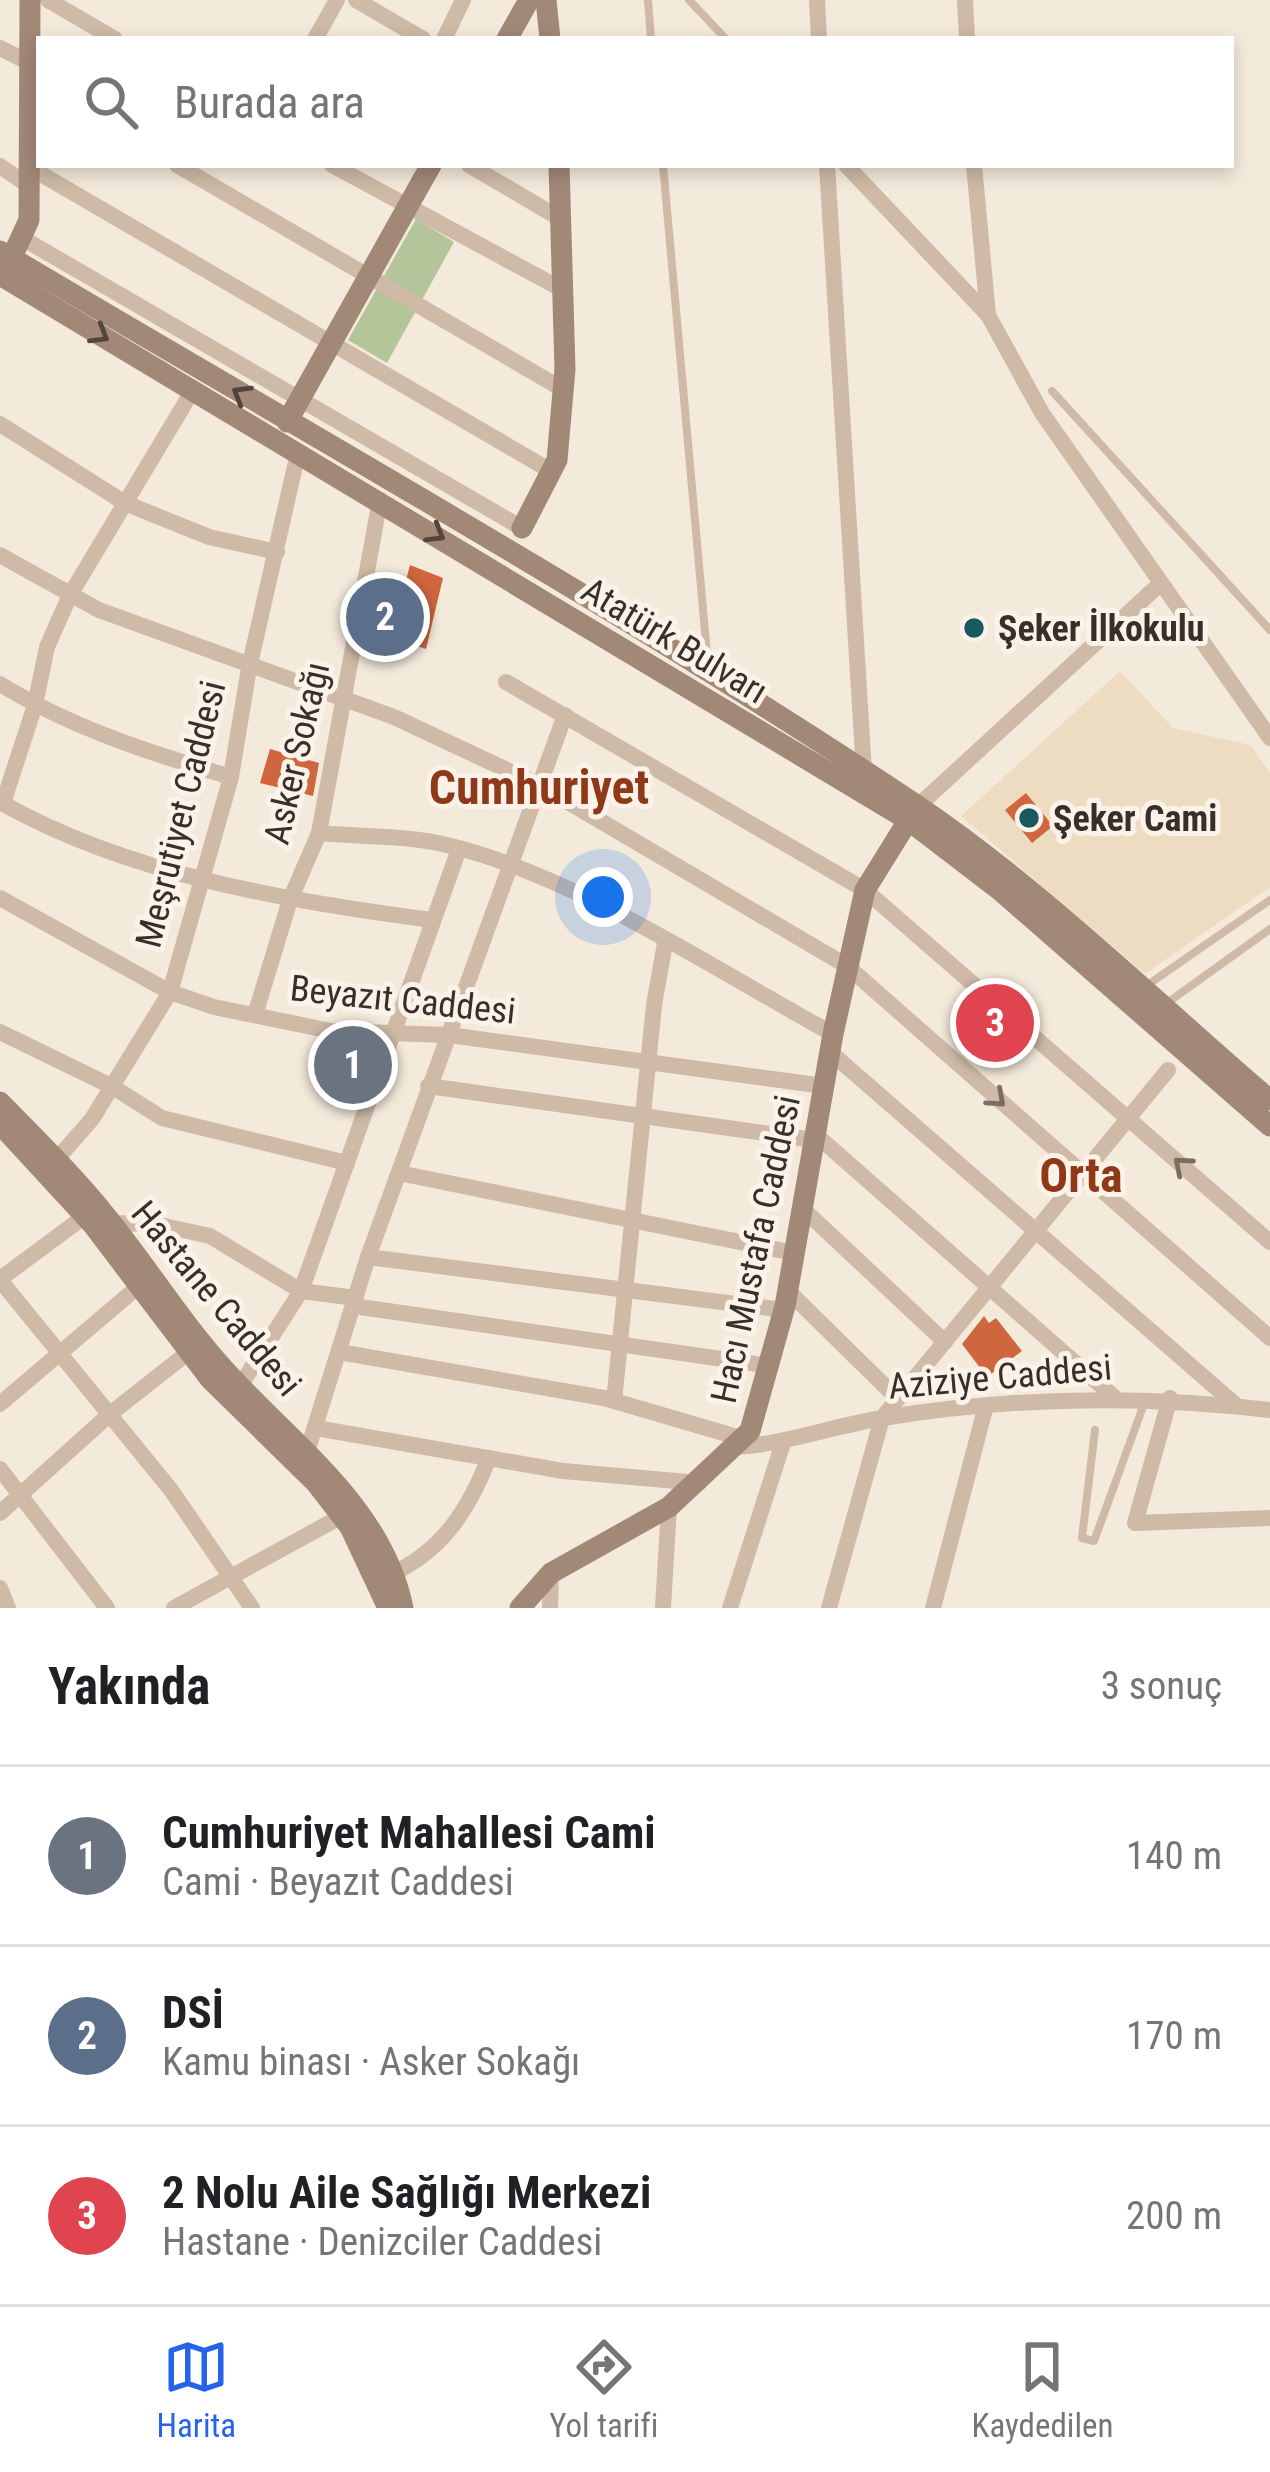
<!DOCTYPE html>
<html lang="tr">
<meta charset="utf-8">
<style>
:root{--surface:#fff;--page:#f6f6f6;--text:#202124;--muted:#757577;--line:#e0e0e0;--accent:#2563eb}
body{margin:0;font-family:"Roboto Condensed",sans-serif;background:var(--page);color:var(--text)}
.you{position:absolute;left:603px;top:897px;width:42px;height:42px;margin:-30px;border:9px solid #fff;border-radius:50%;background:#1a73e8;box-shadow:0 0 0 18px #1a73e833}
.badge{display:grid;place-items:center;width:78px;height:78px;border-radius:50%;background:var(--accent);color:#fff;font-size:39px;font-weight:700}
.pin{position:absolute;translate:-50% -50%;border:6px solid #fff;box-shadow:0 3px 12px #0006}
.list{margin:0;padding:0;list-style:none}
h2{display:flex;justify-content:space-between;align-items:center;height:156px;margin:0;padding:0 48px;font-size:51px}
h2 small{font-size:39px;font-weight:400;color:var(--muted)}
.list li{display:grid;grid-template-columns:78px 1fr auto;gap:36px;align-items:center;box-sizing:border-box;height:180px;padding:0 48px;border-top:3px solid var(--line)}
.list b{display:block;font-size:45px;white-space:nowrap}
.list p{margin:0;font-size:39px;white-space:nowrap;color:var(--muted)}
.list em{font-size:39px;font-style:normal;color:var(--muted)}
.icon{flex:none;width:66px;height:66px;fill:none;stroke:currentColor;stroke-width:2;stroke-linecap:round;stroke-linejoin:round}
.map{position:relative;flex:none;width:1270px;height:1608px;overflow:hidden}
.search{position:absolute;background:var(--surface);box-shadow:0 6px 18px #0003;left:36px;right:36px;top:36px;height:132px;display:flex;align-items:center;gap:30px;box-sizing:border-box;padding:0 42px;border-radius:0px;color:var(--muted);font-size:45px}
.sheet{height:696px;background:var(--surface)}
nav{display:flex;justify-content:space-around;align-items:center;box-sizing:border-box;height:168px;border-top:3px solid var(--line);background:var(--surface);font-size:33px;color:var(--muted)}
nav a{display:grid;justify-items:center;gap:6px}
nav .on{color:var(--accent)}
.map>svg:first-child{display:block}
.green{fill:#b5c59a}
.plaza{fill:#eedcc2}
.building{fill:#d0663e}
.lines{fill:none;stroke-linecap:round;stroke-linejoin:round}
.lane{stroke:#cebaa6;stroke-width:8}
.street{stroke:#cebaa6;stroke-width:16}
.secondary{stroke:#a28877;stroke-width:21}
.oneway{stroke:#53443c}
.oneway2{stroke:#7c6d61}
.poi-dot{fill:#19585f;stroke:#fbf3e9;stroke-width:4.5}
.labels{text-anchor:middle;stroke-width:10;stroke-linejoin:round;paint-order:stroke}
.poi-label{font-size:36px;font-weight:bold;fill:#392e28;stroke:#fbf3e9;text-anchor:start}
.street-label{font-size:36px;fill:#392e28;stroke:#fbf3e9}
.district-label{font-size:48px;font-weight:bold;fill:#903919;stroke:#fbf3e9}
</style>
<div class="map">
<svg width="1270" height="1608" viewBox="0 0 1270 1608">
<rect width="100%" height="100%" fill="#f4eadc"/>
<!-- green -->
<polygon class="green" points="416,219 454,242 387,363 348,340"/>
<!-- plaza -->
<polygon class="plaza" points="1120,671 1173,728 1251,745 1270,773 1270,887 1145,974 961,816"/>
<!-- building -->
<g class="building">
<polygon points="410,565 443,578 426,649 369,630 375,596 400,603"/>
<polygon points="270,749 319,763 313,796 260,783"/>
<polygon points="1026,793 1053,826 1032,843 1005,810"/>
<polygon points="360,1047 367,1069 363,1078 346,1084 336,1054"/>
<polygon points="984,1316 989,1323 996,1318 1022,1351 987,1377 962,1344"/>
</g>
<g class="lines">
<!-- lane -->
<g class="lane">
<polyline points="648,0 651,39"/>
<polyline points="689,0 726,39"/>
<polyline points="663,165 708,665"/>
<polyline points="1052,391 1270,630"/>
<polyline points="1146,986 1270,900"/>
<polyline points="1167,1003 1270,929"/>
<polyline points="1095,1430 1082,1538 1094,1541 1144,1404"/>
</g>
<!-- street -->
<g class="street">
<polyline points="48,0 115,39"/>
<polyline points="356,0 423,39"/>
<polyline points="817,0 819,39"/>
<polyline points="965,0 967,39"/>
<polyline points="315,39 337,0"/>
<polyline points="444,39 463,0"/>
<polyline points="0,48 30,63"/>
<polyline points="177,165 564,390"/>
<polyline points="332,165 563,290"/>
<polyline points="469,165 561,219"/>
<polyline points="827,165 864,772"/>
<polyline points="846,165 987,314"/>
<polyline points="974,165 988,315 1042,413 1270,738"/>
<polyline points="0,166 29,186"/>
<polyline points="29,167 551,471"/>
<polyline points="22,238 522,528"/>
<polyline points="0,424 125,503 209,537 277,552"/>
<polyline points="0,555 99,610 394,717 541,786 847,966 1270,1338"/>
<polyline points="506,682 865,890 1270,1242"/>
<path d="M0,684C72,728 150,753 231,777"/>
<path d="M0,802C131,876 285,900 432,920"/>
<polyline points="3,803 35,705 47,647 70,595 193,390"/>
<polyline points="918,806 1161,583"/>
<path d="M319,833C361,837 407,835 447,845C577,876 715,970 833,1034"/>
<polyline points="0,898 170,992 214,1007 331,1031 449,1035 824,1086"/>
<polyline points="255,1015 290,900 319,833 380,500"/>
<polyline points="0,1032 113,1087 162,1118 347,1163"/>
<polyline points="830,1052 1237,1406"/>
<polyline points="428,1086 814,1140"/>
<polyline points="815,1134 1114,1397"/>
<polyline points="56,1160 92,1119 170,992 231,777 249,668 298,453"/>
<polyline points="399,1173 794,1253"/>
<polyline points="802,1208 945,1342"/>
<polyline points="111,1223 155,1224 210,1236 301,1291 356,1298"/>
<polyline points="368,1257 784,1310"/>
<polyline points="0,1279 85,1216"/>
<polyline points="0,1280 171,1490 252,1608"/>
<polyline points="788,1291 898,1399"/>
<polyline points="353,1306 771,1366"/>
<polyline points="339,1352 604,1398 744,1439"/>
<polyline points="240,1386 301,1291 459,849"/>
<polyline points="1170,1398 1135,1523 1270,1518"/>
<polyline points="614,1401 654,1005 665,943"/>
<polyline points="0,1404 139,1286"/>
<polyline points="316,1428 563,1471 699,1483"/>
<path d="M738,1447C788,1443 833,1426 883,1418C1011,1397 1142,1395 1270,1410"/>
<polyline points="307,1452 368,1257 565,715"/>
<polyline points="0,1469 107,1608"/>
<polyline points="0,1513 110,1414 190,1351"/>
<path d="M392,1574C443,1550 469,1509 489,1458"/>
<polyline points="0,1588 8,1608"/>
<polyline points="174,1608 342,1516"/>
<polyline points="550,1608 551,1573"/>
<polyline points="663,1608 669,1507"/>
<polyline points="730,1608 783,1443"/>
<polyline points="829,1608 882,1418 1168,1070"/>
<polyline points="933,1608 985,1409"/>
</g>
<!-- secondary -->
<g class="secondary">
<polyline points="546,0 550,39"/>
<polyline points="507,39 529,0"/>
<path d="M0,251C306,433 619,607 915,804C1040,888 1155,1002 1270,1100"/>
<polyline points="6,270 29,220 30,0"/>
<polyline points="0,275 908,820 1002,892 1270,1126"/>
<polyline points="287,422 431,165"/>
<polyline points="522,528 557,460 565,369 559,165"/>
<path d="M0,1102C36,1139 74,1176 106,1216C147,1266 181,1322 224,1369C290,1443 382,1505 403,1608"/>
<polyline points="0,1124 93,1225 210,1379 316,1483 350,1527 388,1608"/>
<polyline points="520,1608 551,1573 669,1507 750,1431 785,1306 833,1034 865,890 914,811"/>
</g>
</g>
<!-- one-way arrows -->
<defs><path id="oneway-chevron" d="M-2-3.5L2.5 0L-2 3.5" fill="none" stroke-width="1.6" stroke-linecap="round" stroke-linejoin="round" transform="scale(3)"/></defs>
<g class="oneway">
<use href="#oneway-chevron" transform="translate(100 335) rotate(31)"/>
<use href="#oneway-chevron" transform="translate(241 394) rotate(-149)"/>
<use href="#oneway-chevron" transform="translate(436 534) rotate(31)"/>
</g>
<g class="oneway2">
<use href="#oneway-chevron" transform="translate(997 1099) rotate(42)"/>
<use href="#oneway-chevron" transform="translate(1182 1165) rotate(-139)"/>
</g>
<!-- markers -->
<g class="poi-dot">
<circle cx="974" cy="628" r="12"/>
<circle cx="1029" cy="818" r="12"/>
</g>
<g class="labels">
<!-- poi labels -->
<g class="poi-label">
<text x="998" y="641">Şeker İlkokulu</text>
<text x="1053" y="831">Şeker Cami</text>
</g>
<!-- street labels -->
<g class="street-label">
<text transform="translate(675 640) rotate(31)" y="13">Atatürk Bulvarı</text>
<text transform="translate(296 753) rotate(-77)" y="13">Asker Sokağı</text>
<text transform="translate(180 814) rotate(-76)" y="13">Meşrutiyet Caddesi</text>
<text transform="translate(403 999) rotate(6)" y="13">Beyazıt Caddesi</text>
<text transform="translate(755 1249) rotate(-78)" y="13">Hacı Mustafa Caddesi</text>
<text transform="translate(217 1298) rotate(50)" y="13">Hastane Caddesi</text>
<text transform="translate(1000 1376) rotate(-5)" y="13">Aziziye Caddesi</text>
</g>
<!-- district labels -->
<g class="district-label">
<text x="539" y="804">Cumhuriyet</text>
<text x="1081" y="1192">Orta</text>
</g>
</g>
</svg>
<div class="you"></div>
<div class="pin badge" style="left:353px;top:1065px;background:#6b7280">1</div>
<div class="pin badge" style="left:385px;top:617px;background:#5c6f8a">2</div>
<div class="pin badge" style="left:995px;top:1023px;background:#e0444e">3</div>
<div class="search"><svg class="icon" aria-label="search" viewBox="0 0 24 24"><circle cx="10" cy="10" r="6"/><path d="M15 15l6 6"/></svg>Burada ara</div>
</div>
<section class="sheet">
<h2>Yakında<small>3 sonuç</small></h2>
<ul class="list">
<li><span class="badge" style="background:#6b7280">1</span><div><b>Cumhuriyet Mahallesi Cami</b><p>Cami · Beyazıt Caddesi</p></div><em>140 m</em></li>
<li><span class="badge" style="background:#5c6f8a">2</span><div><b>DSİ</b><p>Kamu binası · Asker Sokağı</p></div><em>170 m</em></li>
<li><span class="badge" style="background:#e0444e">3</span><div><b>2 Nolu Aile Sağlığı Merkezi</b><p>Hastane · Denizciler Caddesi</p></div><em>200 m</em></li>
</ul>
</section>
<nav>
<a class="on"><svg class="icon" aria-label="map" viewBox="0 0 24 24"><path d="M3 6l6-2 6 2 6-2v14l-6 2-6-2-6 2zM9 4v14M15 6v14"/></svg>Harita</a>
<a><svg class="icon" aria-label="directions" viewBox="0 0 24 24"><path d="M12 3l9 9-9 9-9-9zM9 14v-3h6M13 9l2 2-2 2"/></svg>Yol tarifi</a>
<a><svg class="icon" aria-label="saved" viewBox="0 0 24 24"><path d="M7 4h10v16l-5-4-5 4z"/></svg>Kaydedilen</a>
</nav>
